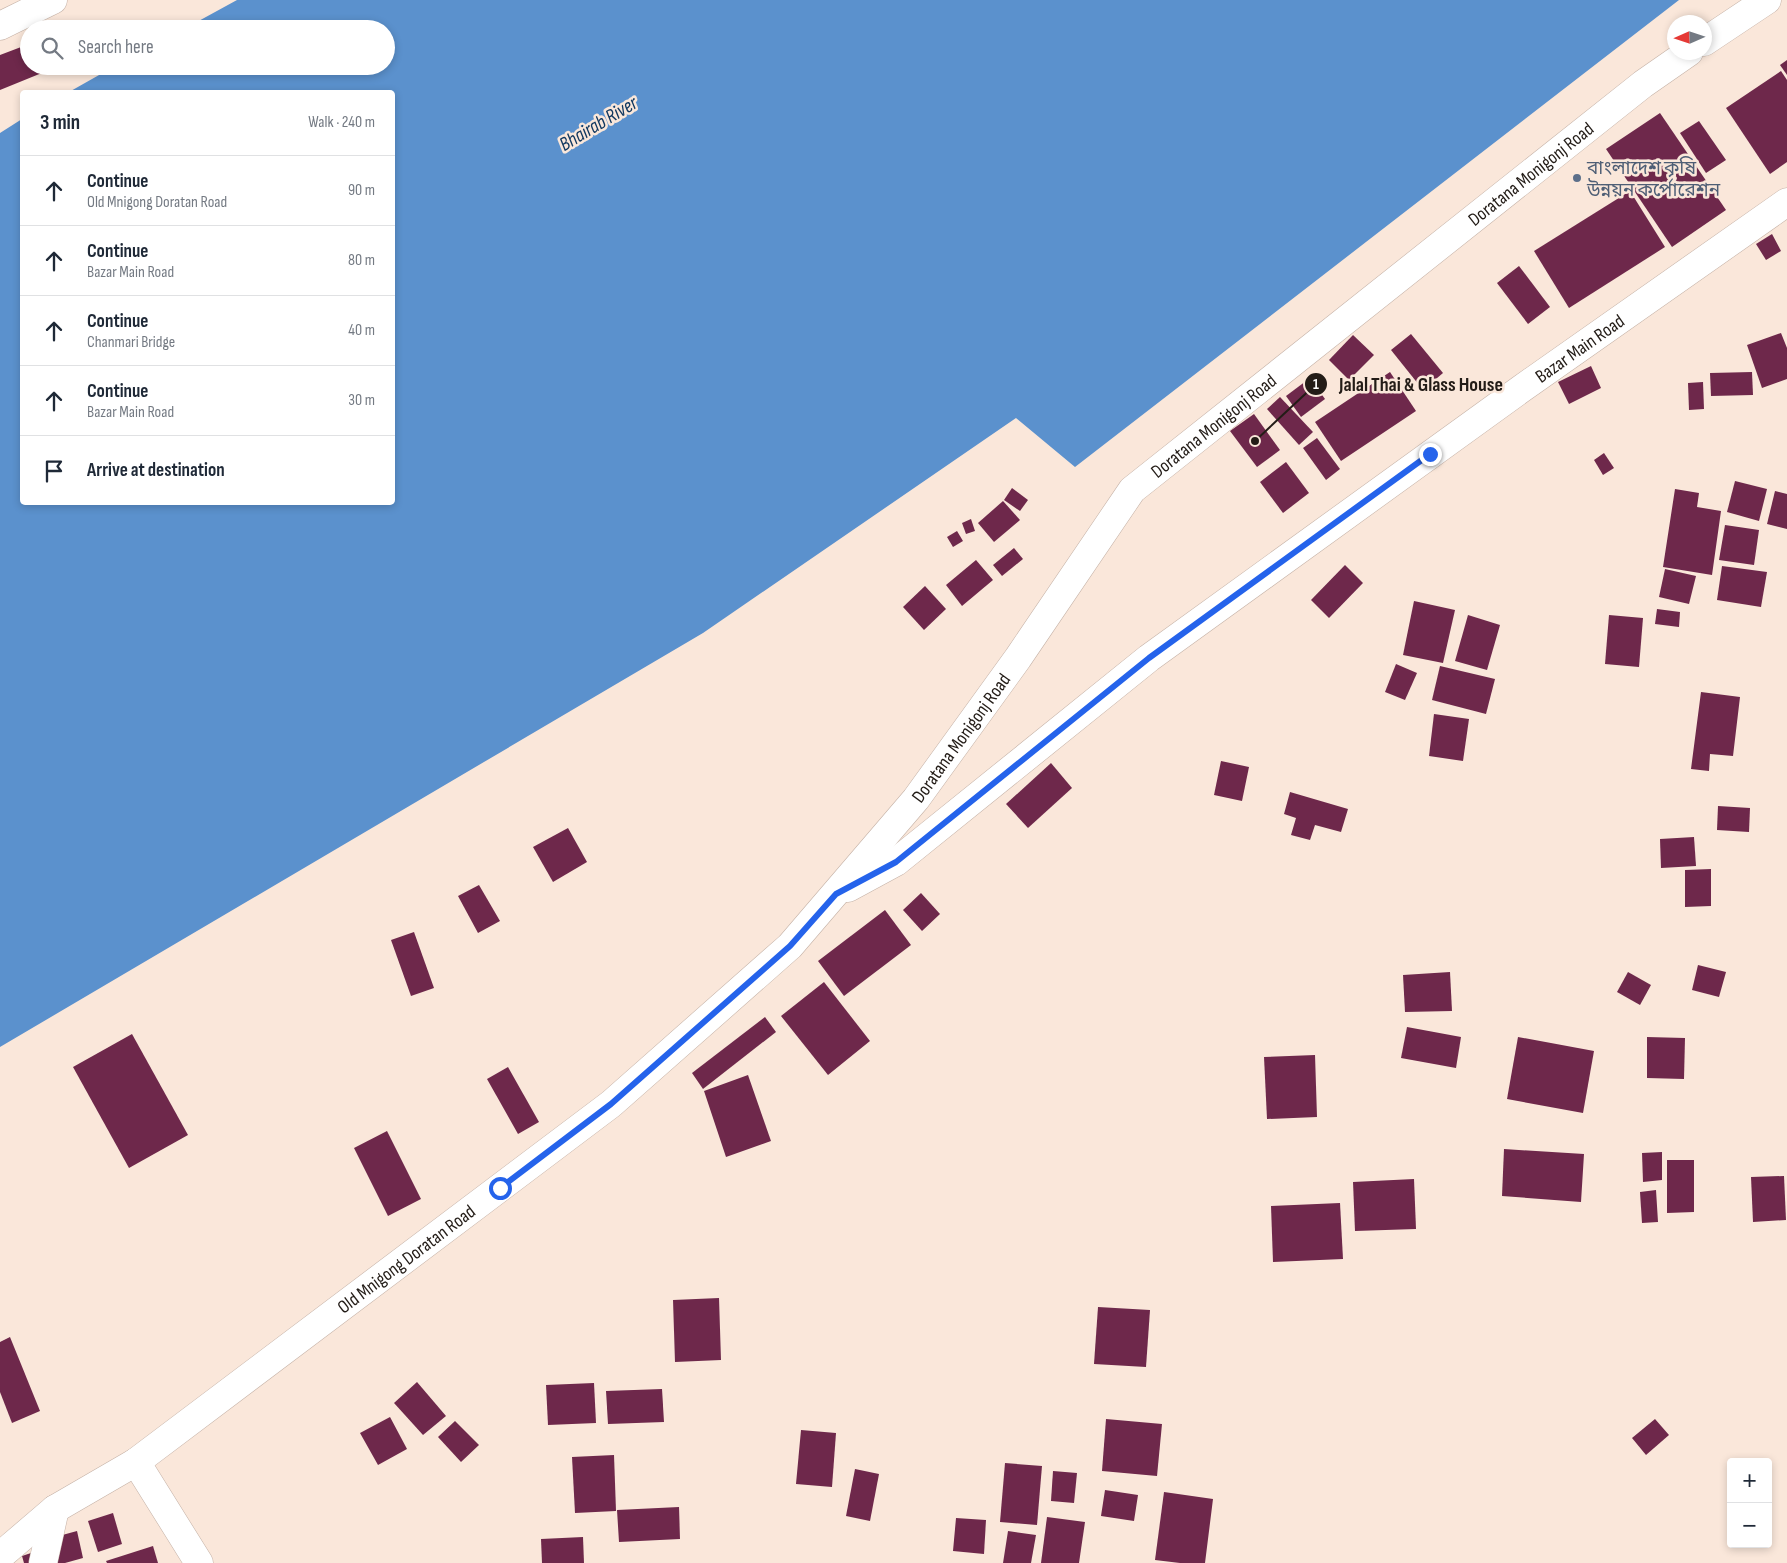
<!DOCTYPE html>
<meta charset="utf-8">
<style>
:root{--surface:#fff;--page:#f2f2f3;--text:#1f2937;--muted:#747a83;--line:#e0e1e3}
body{margin:0;font-family:"Sofia Sans Condensed","Noto Sans Bengali",sans-serif;background:var(--page);color:var(--text)}
.controls{position:absolute;right:15px;bottom:15px;display:grid;overflow:hidden;border-radius:5px;box-shadow:0 2px 8px #0003}
.controls button{width:45px;height:45px;display:grid;place-items:center;padding:0;border:0;border-bottom:1px solid var(--line);background:var(--surface);color:var(--text);font:25px sans-serif}
.compass{position:absolute;left:1667px;top:15px;width:45px;height:45px;border-radius:50%;background:var(--surface);box-shadow:0 2px 8px #0003;rotate:267deg}
.stop{position:absolute;width:15px;height:15px;margin:-11px;border:4px solid #2563eb;border-radius:50%;background:#fff}
.stop.end{background:#2563eb;border-color:#fff;box-shadow:0 1px 5px #0008}
.list{margin:0;padding:0;list-style:none}
h2{display:flex;justify-content:space-between;align-items:center;height:65px;margin:0;padding:0 20px;font-size:21px}
h2 small{font-size:16px;font-weight:400;color:var(--muted)}
.list li{display:grid;grid-template-columns:32px 1fr auto;gap:15px;align-items:center;box-sizing:border-box;height:70px;padding:0 20px;border-top:1px solid var(--line)}
.list b{display:block;font-size:19px;white-space:nowrap}
.list p{margin:0;font-size:16px;white-space:nowrap;color:var(--muted)}
.list em{font-size:16px;font-style:normal;color:var(--muted)}
.icon{flex:none;width:28px;height:28px;fill:none;stroke:currentColor;stroke-width:2;stroke-linecap:round;stroke-linejoin:round}
.map{position:relative;flex:none;width:1787px;height:1563px;overflow:hidden}
.search{position:absolute;background:var(--surface);box-shadow:0 2px 8px #0003;left:20px;top:20px;width:375px;height:55px;display:flex;align-items:center;gap:12px;box-sizing:border-box;padding:0 18px;border-radius:28px;color:var(--muted);font-size:19px}
.panel{position:absolute;background:var(--surface);box-shadow:0 2px 8px #0003;left:20px;top:90px;width:375px;height:415px;border-radius:5px}
.map>svg:first-child{display:block}
.water{fill:#5b91cd}
.building{fill:#6e284b}
.lines{fill:none;stroke-linecap:round;stroke-linejoin:round}
.street-casing{stroke:#c4b1a6;stroke-width:29}
.secondary-casing{stroke:#c4b1a6;stroke-width:29}
.street{stroke:#fff;stroke-width:28}
.secondary{stroke:#fff;stroke-width:28}
.route{stroke:#2563eb;stroke-width:6}
.service-dot{fill:#5c6f8a;stroke:#fae7da;stroke-width:2}
.labels{text-anchor:middle;stroke-width:5;stroke-linejoin:round;paint-order:stroke}
.service-label{font-size:19px;fill:#4e5e75;stroke:#fae7da;text-anchor:start}
.street-label{font-size:19px;fill:#231c17;stroke:#fae7da}
.water-label{font-size:20px;font-style:italic;fill:#113860;stroke:#fae7da}
.leader{fill:none;stroke:#231c17;stroke-width:2}
.callout-dot{fill:#231c17;stroke:#fae7da;stroke-width:2}
.mark-label{font-size:15px;text-anchor:middle;font-weight:bold;fill:#fff}
.callout-label{font-size:20px;text-anchor:middle;font-weight:bold;fill:#231c17;stroke:#fae7da;stroke-width:5;stroke-linejoin:round;paint-order:stroke}
</style>
<div class="map">
<svg width="1787" height="1563" viewBox="0 0 1787 1563">
<rect width="100%" height="100%" fill="#fae7da"/>
<!-- water -->
<polygon class="water" points="237,0 1679,0 1075,467 1016,418 703,633 0,1047 0,133 22,119 22,502 392,502 392,92 69,92 115,66 386,66 386,29 184,29"/>
<!-- building -->
<g class="building">
<polygon points="29,44 29,66 59,66 0,90 0,55"/>
<polygon points="1787,60 1787,75 1780,65"/>
<polygon points="1781,71 1787,80 1787,162 1770,174 1726,108"/>
<polygon points="1660,113 1726,210 1672,247 1606,149"/>
<polygon points="1699,121 1726,160 1706,173 1680,133"/>
<polygon points="1630,191 1665,247 1569,308 1534,251"/>
<polygon points="1772,234 1781,251 1766,260 1756,244"/>
<polygon points="1519,266 1550,307 1528,324 1497,283"/>
<polygon points="1781,333 1787,348 1787,379 1762,388 1747,345"/>
<polygon points="1411,334 1443,373 1423,390 1391,350"/>
<polygon points="1353,335 1374,355 1349,380 1329,360"/>
<polygon points="1591,366 1601,388 1569,404 1558,382"/>
<polygon points="1390,372 1416,411 1341,461 1315,422"/>
<polygon points="1752,372 1753,395 1711,396 1710,373"/>
<polygon points="1310,378 1325,399 1301,417 1286,396"/>
<polygon points="1703,382 1704,409 1689,410 1688,383"/>
<polygon points="1280,397 1313,432 1299,445 1267,409"/>
<polygon points="1254,414 1280,450 1257,467 1230,431"/>
<polygon points="1317,438 1340,469 1326,480 1303,448"/>
<polygon points="1604,453 1614,468 1603,475 1594,460"/>
<polygon points="1286,462 1309,493 1283,513 1260,482"/>
<polygon points="1735,481 1767,489 1759,521 1727,512"/>
<polygon points="1012,488 1028,500 1020,511 1004,500"/>
<polygon points="1675,489 1699,493 1697,507 1721,511 1712,575 1663,567"/>
<polygon points="1775,491 1787,494 1787,529 1767,524"/>
<polygon points="1003,501 1020,520 994,542 978,523"/>
<polygon points="971,519 975,531 966,534 962,523"/>
<polygon points="1725,525 1759,530 1754,565 1719,560"/>
<polygon points="957,531 963,541 953,547 947,537"/>
<polygon points="1014,548 1023,559 1002,576 993,565"/>
<polygon points="976,560 993,580 962,606 946,585"/>
<polygon points="1345,565 1363,583 1329,618 1311,600"/>
<polygon points="1722,566 1767,572 1761,607 1717,600"/>
<polygon points="1665,569 1696,576 1689,604 1659,597"/>
<polygon points="925,586 946,609 924,630 903,607"/>
<polygon points="1414,601 1455,610 1443,663 1403,655"/>
<polygon points="1657,609 1680,612 1679,627 1655,624"/>
<polygon points="1468,615 1500,625 1487,670 1455,661"/>
<polygon points="1609,615 1643,618 1639,667 1605,664"/>
<polygon points="1396,664 1417,673 1405,700 1385,692"/>
<polygon points="1440,666 1495,679 1486,714 1432,700"/>
<polygon points="1701,692 1740,697 1733,756 1710,754 1709,771 1691,769"/>
<polygon points="1434,714 1469,719 1463,761 1429,756"/>
<polygon points="1221,761 1249,767 1242,801 1214,795"/>
<polygon points="1051,763 1072,788 1028,828 1006,804"/>
<polygon points="1290,792 1348,809 1341,832 1315,825 1310,840 1291,835 1296,818 1284,814"/>
<polygon points="1718,806 1750,808 1749,832 1717,830"/>
<polygon points="568,828 587,862 553,882 533,847"/>
<polygon points="1694,837 1696,866 1661,868 1660,839"/>
<polygon points="1711,869 1711,906 1685,907 1685,870"/>
<polygon points="479,885 500,921 478,933 458,896"/>
<polygon points="921,893 940,914 922,931 903,910"/>
<polygon points="885,910 911,945 844,996 818,961"/>
<polygon points="414,932 434,988 411,996 391,940"/>
<polygon points="1698,965 1726,972 1719,997 1692,990"/>
<polygon points="1450,972 1452,1011 1405,1012 1403,975"/>
<polygon points="1628,972 1651,985 1640,1005 1617,992"/>
<polygon points="824,982 870,1041 828,1075 781,1016"/>
<polygon points="765,1017 776,1032 703,1089 692,1073"/>
<polygon points="1407,1027 1461,1037 1456,1068 1401,1058"/>
<polygon points="132,1034 188,1135 129,1168 73,1067"/>
<polygon points="1518,1037 1594,1051 1583,1113 1507,1099"/>
<polygon points="1647,1037 1685,1038 1684,1079 1647,1078"/>
<polygon points="1315,1055 1317,1117 1267,1119 1264,1057"/>
<polygon points="508,1067 539,1122 518,1134 487,1079"/>
<polygon points="748,1075 771,1141 726,1157 704,1091"/>
<polygon points="387,1131 421,1199 388,1216 354,1148"/>
<polygon points="1504,1149 1584,1154 1581,1202 1502,1196"/>
<polygon points="1662,1152 1662,1180 1643,1182 1642,1153"/>
<polygon points="1667,1160 1694,1160 1694,1212 1667,1213"/>
<polygon points="1784,1176 1786,1220 1753,1222 1751,1177"/>
<polygon points="1414,1179 1416,1229 1355,1231 1353,1182"/>
<polygon points="1656,1190 1658,1222 1642,1223 1640,1192"/>
<polygon points="1340,1203 1343,1259 1273,1262 1271,1206"/>
<polygon points="719,1298 721,1360 675,1362 673,1300"/>
<polygon points="1098,1307 1150,1310 1146,1367 1094,1364"/>
<polygon points="10,1337 40,1411 12,1423 0,1392 0,1342"/>
<polygon points="417,1382 446,1416 423,1435 394,1403"/>
<polygon points="594,1383 596,1423 548,1425 546,1385"/>
<polygon points="662,1389 664,1422 608,1424 606,1391"/>
<polygon points="390,1417 407,1449 378,1465 360,1433"/>
<polygon points="1106,1419 1162,1424 1157,1476 1102,1471"/>
<polygon points="1655,1419 1669,1435 1646,1455 1632,1438"/>
<polygon points="455,1421 479,1445 461,1462 438,1437"/>
<polygon points="801,1430 836,1433 832,1487 796,1484"/>
<polygon points="614,1455 616,1511 575,1513 572,1457"/>
<polygon points="1005,1463 1042,1466 1037,1525 1000,1522"/>
<polygon points="855,1469 879,1474 870,1521 846,1516"/>
<polygon points="1053,1471 1077,1473 1074,1503 1051,1501"/>
<polygon points="1105,1490 1138,1495 1134,1521 1101,1516"/>
<polygon points="1164,1492 1213,1499 1205,1563 1180,1563 1155,1560"/>
<polygon points="679,1507 680,1539 619,1542 617,1510"/>
<polygon points="113,1513 122,1544 98,1552 88,1521"/>
<polygon points="1047,1517 1085,1522 1079,1563 1041,1563"/>
<polygon points="956,1518 986,1520 984,1554 953,1551"/>
<polygon points="77,1531 83,1558 65,1563 50,1563 44,1540"/>
<polygon points="1008,1531 1036,1535 1031,1563 1003,1563"/>
<polygon points="583,1537 584,1563 542,1563 541,1539"/>
<polygon points="153,1546 158,1563 107,1563 106,1561"/>
<polygon points="40,1550 44,1563 24,1563 22,1556"/>
</g>
<g class="lines">
<defs>
<polyline id="street" points="0,26 53,0"/>
<g id="secondary">
<polyline points="1704,42 1767,0"/>
<path id="s1" d="M848,888L896,862L1149,658L1521,389L1787,202"/>
<polyline points="136,1462 199,1563"/>
<path id="s2" d="M0,1556L55,1509L136,1462L611,1104L790,946L916,799L1018,658L1132,490L1643,84L1689,52"/>
<polyline points="43,1563 55,1509"/>
</g>
</defs>
<!-- street casing -->
<use href="#street" class="street-casing"/>
<!-- secondary casing -->
<use href="#secondary" class="secondary-casing"/>
<!-- street -->
<use href="#street" class="street"/>
<!-- secondary -->
<use href="#secondary" class="secondary"/>
</g>
<g class="lines">
<!-- route -->
<polyline class="route" points="500,1188 611,1104 790,946 836,894 896,862 1149,658 1430,454"/>
</g>
<!-- markers -->
<circle class="service-dot" cx="1577" cy="178" r="5"/>
<g class="labels">
<!-- service labels -->
<g class="service-label">
<text x="1587" y="174">বাংলাদেশ কৃষি<tspan x="1587" dy="22">উন্নয়ন কর্পোরেশন</tspan></text>
</g>
<!-- street labels -->
<g class="street-label">
<text dy="7" stroke="none"><textPath href="#s2" startOffset="2079">Doratana Monigonj Road</textPath></text>
<text dy="7" stroke="none"><textPath href="#s1" startOffset="910">Bazar Main Road</textPath></text>
<text dy="7" stroke="none"><textPath href="#s2" startOffset="1674">Doratana Monigonj Road</textPath></text>
<text dy="7" stroke="none"><textPath href="#s2" startOffset="1269">Doratana Monigonj Road</textPath></text>
<text dy="7" stroke="none"><textPath href="#s2" startOffset="504">Old Mnigong Doratan Road</textPath></text>
</g>
<!-- water labels -->
<g class="water-label">
<text transform="translate(598 123) rotate(-31)" y="7">Bhairab River</text>
</g>
</g>
<!-- callouts -->
<path class="leader" d="M1255 441L1316 384"/>
<g class="callout-dot">
<circle cx="1255" cy="441" r="5"/>
<circle cx="1316" cy="384" r="12"/>
</g>
<g class="mark-label">
<text x="1316" y="389">1</text>
</g>
<g class="callout-label">
<text x="1421" y="391">Jalal Thai &amp; Glass House</text>
</g>
</svg>
<div class="controls">
<button>+</button>
<button>−</button>
</div>
<svg class="compass" viewBox="-18 -18 36 36"><path d="M0-13l5 13h-10z" fill="#e53935"/><path d="M0 13l5-13h-10z" fill="#747a83"/></svg>
<div class="stop" style="left:500px;top:1188px"></div>
<div class="stop end" style="left:1430px;top:454px"></div>
<div class="search"><svg class="icon" aria-label="search" viewBox="0 0 24 24"><circle cx="10" cy="10" r="6"/><path d="M15 15l6 6"/></svg>Search here</div>
<section class="panel">
<h2>3 min<small>Walk · 240 m</small></h2>
<ul class="list">
<li><svg class="icon" aria-label="ahead" viewBox="0 0 24 24"><path d="M12 20V5M6 11l6-6 6 6"/></svg><div><b>Continue</b><p>Old Mnigong Doratan Road</p></div><em>90 m</em></li>
<li><svg class="icon" aria-label="ahead" viewBox="0 0 24 24"><path d="M12 20V5M6 11l6-6 6 6"/></svg><div><b>Continue</b><p>Bazar Main Road</p></div><em>80 m</em></li>
<li><svg class="icon" aria-label="ahead" viewBox="0 0 24 24"><path d="M12 20V5M6 11l6-6 6 6"/></svg><div><b>Continue</b><p>Chanmari Bridge</p></div><em>40 m</em></li>
<li><svg class="icon" aria-label="ahead" viewBox="0 0 24 24"><path d="M12 20V5M6 11l6-6 6 6"/></svg><div><b>Continue</b><p>Bazar Main Road</p></div><em>30 m</em></li>
<li><svg class="icon" aria-label="arrive" viewBox="0 0 24 24"><path d="M6 21V4h12l-3 4 3 4H6"/></svg><div><b>Arrive at destination</b></div></li>
</ul>
</section>
</div>
